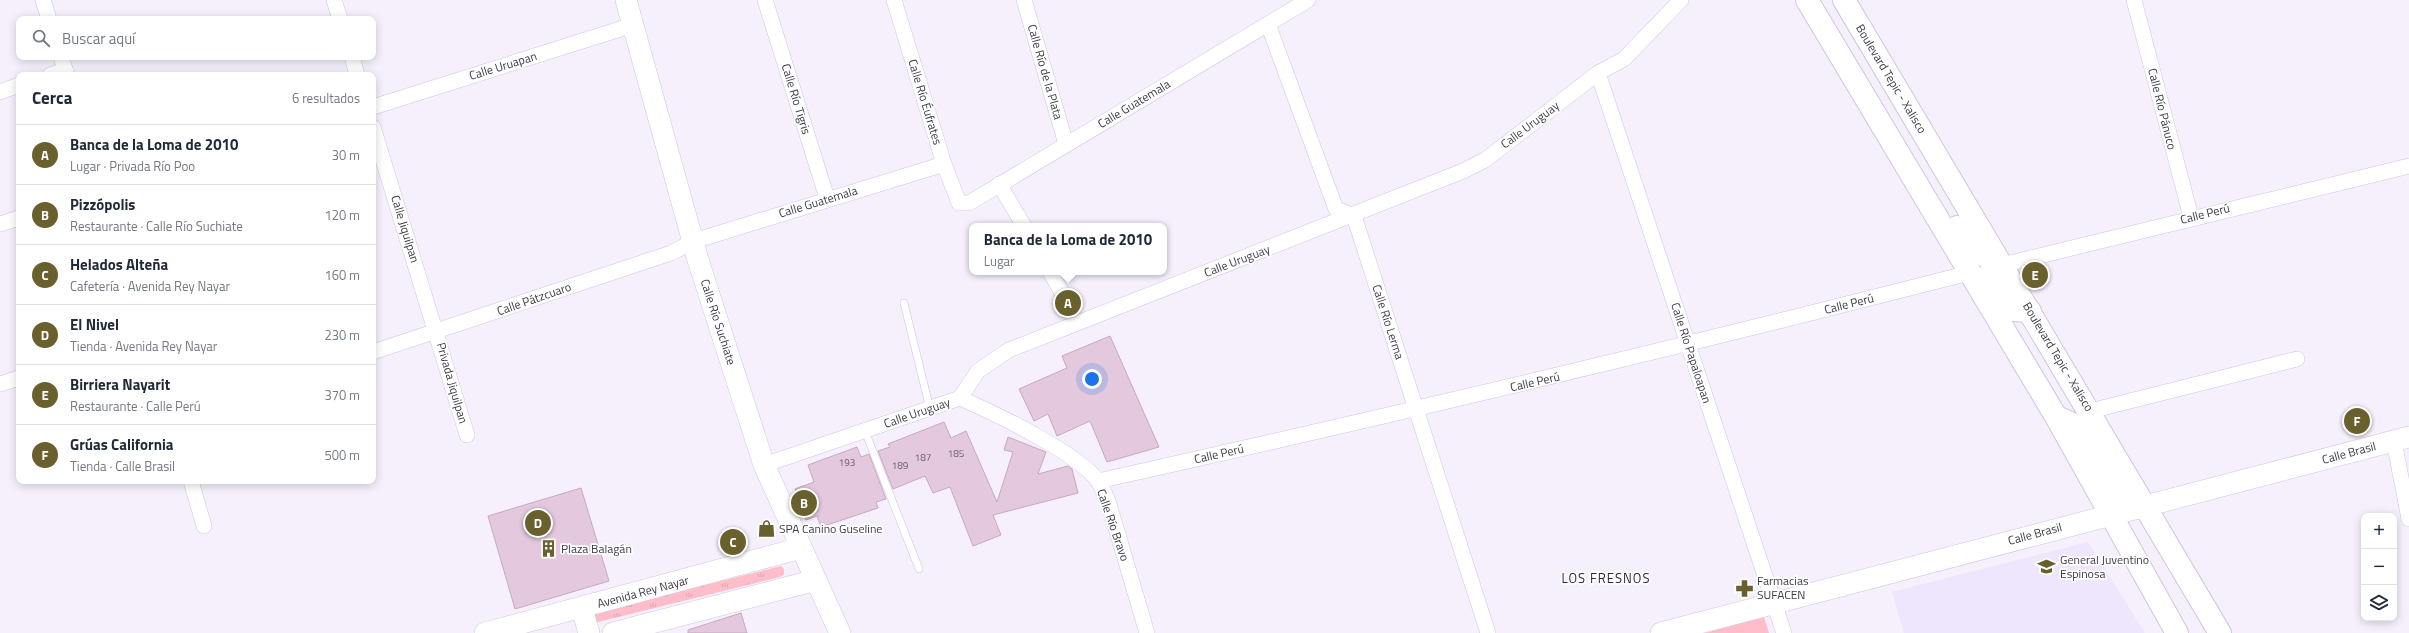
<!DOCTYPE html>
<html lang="es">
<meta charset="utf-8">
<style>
:root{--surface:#fff;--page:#f6f6f7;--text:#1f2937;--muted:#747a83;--line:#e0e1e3;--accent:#69602d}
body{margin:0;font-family:"Titillium Web",sans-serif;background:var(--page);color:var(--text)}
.controls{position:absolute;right:12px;bottom:12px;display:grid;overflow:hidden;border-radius:8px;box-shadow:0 2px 10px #0003}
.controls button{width:36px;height:36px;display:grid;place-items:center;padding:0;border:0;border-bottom:1px solid var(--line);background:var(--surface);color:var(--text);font:20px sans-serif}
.you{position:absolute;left:1092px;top:379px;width:14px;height:14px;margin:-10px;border:3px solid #fff;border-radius:50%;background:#1a73e8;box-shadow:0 0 0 6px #1a73e833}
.badge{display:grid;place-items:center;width:26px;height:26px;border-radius:50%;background:var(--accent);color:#fff;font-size:13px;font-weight:700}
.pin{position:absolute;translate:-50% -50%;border:2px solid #fff;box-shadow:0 1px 4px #0006}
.popup{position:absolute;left:969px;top:223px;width:198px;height:52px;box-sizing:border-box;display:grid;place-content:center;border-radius:8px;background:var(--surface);filter:drop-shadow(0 1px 3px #0005);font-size:13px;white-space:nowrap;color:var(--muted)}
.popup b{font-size:15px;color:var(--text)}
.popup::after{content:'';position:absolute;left:50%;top:100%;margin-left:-8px;border:8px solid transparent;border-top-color:var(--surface)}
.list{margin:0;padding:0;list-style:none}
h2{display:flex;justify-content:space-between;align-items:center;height:52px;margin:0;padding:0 16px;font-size:17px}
h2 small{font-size:13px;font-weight:400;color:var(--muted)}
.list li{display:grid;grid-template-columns:26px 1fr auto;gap:12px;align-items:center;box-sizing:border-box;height:60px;padding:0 16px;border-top:1px solid var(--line)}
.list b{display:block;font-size:15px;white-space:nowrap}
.list p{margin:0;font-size:13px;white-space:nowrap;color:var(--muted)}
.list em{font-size:13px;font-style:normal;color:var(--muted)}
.icon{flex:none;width:22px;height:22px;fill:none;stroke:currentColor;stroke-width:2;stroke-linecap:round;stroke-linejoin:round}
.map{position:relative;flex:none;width:2409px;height:633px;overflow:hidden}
.search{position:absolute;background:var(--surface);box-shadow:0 2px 10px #0003;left:16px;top:16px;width:360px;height:44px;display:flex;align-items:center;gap:10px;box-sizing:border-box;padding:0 14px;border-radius:8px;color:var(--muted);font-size:15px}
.panel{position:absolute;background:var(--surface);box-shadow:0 2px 10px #0003;left:16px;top:72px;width:360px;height:412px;border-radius:8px}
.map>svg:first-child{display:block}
.built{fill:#eee6fc}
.grass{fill:url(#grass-tufts)}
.park{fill:#ffbcc9}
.building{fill:#e4c8de;stroke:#c5aabe}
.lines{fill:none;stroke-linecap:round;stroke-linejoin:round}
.lane-casing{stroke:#d0c5e2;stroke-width:8}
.street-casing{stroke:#d0c5e2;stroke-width:16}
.secondary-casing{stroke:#d0c5e2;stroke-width:22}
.primary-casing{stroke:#d0c5e2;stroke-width:24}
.lane{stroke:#fff;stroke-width:7}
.street{stroke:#fff;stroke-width:15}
.secondary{stroke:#fff;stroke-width:21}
.primary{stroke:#fff;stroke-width:22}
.labels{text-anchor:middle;stroke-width:3.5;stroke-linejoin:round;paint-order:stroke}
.number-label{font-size:10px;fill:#685e6c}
.street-label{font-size:12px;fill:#3e3a46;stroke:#fff}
.poi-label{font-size:12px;fill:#3e3a46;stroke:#fff;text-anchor:start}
.neighbourhood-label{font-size:13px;letter-spacing:1px;fill:#2f263c;stroke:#fff}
</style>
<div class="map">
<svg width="2409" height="633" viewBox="0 0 2409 633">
<defs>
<pattern id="grass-tufts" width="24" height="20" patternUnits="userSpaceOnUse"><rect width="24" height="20" fill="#ffbcc9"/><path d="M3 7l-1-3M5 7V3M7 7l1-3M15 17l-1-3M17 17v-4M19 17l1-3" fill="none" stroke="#dca2ae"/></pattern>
</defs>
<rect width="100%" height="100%" fill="#f5f0fc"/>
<!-- built -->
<polygon class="built" points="2088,542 2145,633 1904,633 1892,592"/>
<!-- grass -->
<polygon class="grass" points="781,566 784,569 784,574 780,577 594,623 594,613"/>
<!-- park -->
<polygon class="park" points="1764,617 1769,633 1705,633"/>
<!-- building -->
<g class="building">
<polygon points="1110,336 1159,447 1107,462 1090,421 1057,436 1048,414 1034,421 1019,389 1067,368 1062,356"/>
<polygon points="944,422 951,438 966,431 997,502 1013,452 1004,450 1008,437 1046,452 1038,474 1068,466 1072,469 1078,493 993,515 1001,535 973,546 950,487 933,493 925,476 893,489 878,451 890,447 888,444"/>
<polygon points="857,447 861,457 869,454 886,499 876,502 878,508 821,527 817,516 806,520 795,489 814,482 808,465"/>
<polygon points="581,488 609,581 515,609 488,516"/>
<polygon points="741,613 747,633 688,633 688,630"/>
</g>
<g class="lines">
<defs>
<g id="lane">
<polyline points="904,303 930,409"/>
<polyline points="865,431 919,569"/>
</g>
<g id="street">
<polyline points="43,0 49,19"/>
<polyline points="334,0 340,19"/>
<polyline points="765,0 827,198"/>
<polyline points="894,0 944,164 959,203 969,203 1308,0"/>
<polyline points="1024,0 1066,144"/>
<polyline points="2134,0 2191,217"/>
<polyline points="1268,24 1336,209 1354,216 1488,633"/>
<polyline points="61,57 67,75"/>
<polyline points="352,57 357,75"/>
<polyline points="1598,73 1784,633"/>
<polyline points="50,75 65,70"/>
<polyline points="0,92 19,85"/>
<polyline points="373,107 633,25"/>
<polyline points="373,127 467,435"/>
<polyline points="999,184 1024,226"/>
<polyline points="0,224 19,218"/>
<polyline points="2002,265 2409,166"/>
<polyline points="1050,272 1068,303"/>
<polyline points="373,352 671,253 694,241 944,164"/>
<polyline points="0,384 19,378"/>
<path d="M960,398C994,413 1078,453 1098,481C1102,487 1105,494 1108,501L1147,633"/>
<polyline points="2090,411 2297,359"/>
<polyline points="2394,441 2409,519"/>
<polyline points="764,465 960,398 978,371 1009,350 1463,171 1485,160 1598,73 1624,59 1681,0"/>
<polyline points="191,481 204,526"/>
<path d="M1098,481C1390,416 1680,347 1969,273"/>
</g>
<g id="secondary">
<polyline points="626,0 698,260 764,465 840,633"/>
<polyline points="582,608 589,633"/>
<polyline points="485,633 801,548"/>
<polyline points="613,633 816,580"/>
<polyline points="1661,633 2409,437"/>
</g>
<g id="primary">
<polyline points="1807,0 2055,415 2177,633"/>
<polyline points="1844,0 2220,633"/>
<polyline points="1957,227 1971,249 2002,265"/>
<polyline points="1986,277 2011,310 2030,311"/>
<polyline points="2059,418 2079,427 2114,490 2147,507"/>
</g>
</defs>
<!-- lane casing -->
<use href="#lane" class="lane-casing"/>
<!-- street casing -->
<use href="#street" class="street-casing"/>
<!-- secondary casing -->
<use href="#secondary" class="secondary-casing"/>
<!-- primary casing -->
<use href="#primary" class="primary-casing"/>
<!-- lane -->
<use href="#lane" class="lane"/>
<!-- street -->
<use href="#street" class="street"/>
<!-- secondary -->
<use href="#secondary" class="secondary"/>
<!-- primary -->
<use href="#primary" class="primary"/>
</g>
<!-- icons -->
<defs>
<symbol id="shop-bare" viewBox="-9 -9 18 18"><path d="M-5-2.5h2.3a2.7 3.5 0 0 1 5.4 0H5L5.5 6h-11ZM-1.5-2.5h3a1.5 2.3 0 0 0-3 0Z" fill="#69602d" stroke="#fff" stroke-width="2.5" paint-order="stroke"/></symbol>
<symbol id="building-bare" viewBox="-9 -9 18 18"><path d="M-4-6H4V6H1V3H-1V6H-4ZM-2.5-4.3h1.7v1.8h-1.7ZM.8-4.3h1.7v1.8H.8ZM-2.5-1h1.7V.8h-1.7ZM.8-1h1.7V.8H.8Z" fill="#69602d" stroke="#fff" stroke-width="2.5" paint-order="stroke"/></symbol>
<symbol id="school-bare" viewBox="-9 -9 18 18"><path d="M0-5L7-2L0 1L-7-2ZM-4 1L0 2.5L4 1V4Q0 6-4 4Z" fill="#69602d" stroke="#fff" stroke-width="2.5" paint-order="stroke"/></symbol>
<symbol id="pharmacy-bare" viewBox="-9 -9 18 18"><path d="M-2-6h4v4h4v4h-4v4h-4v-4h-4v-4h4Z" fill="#69602d" stroke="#fff" stroke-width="2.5" paint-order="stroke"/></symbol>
</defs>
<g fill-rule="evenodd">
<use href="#shop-bare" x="754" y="516" width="25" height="25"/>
<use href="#building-bare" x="536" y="536" width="25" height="25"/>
<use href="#school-bare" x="2034" y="554" width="25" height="25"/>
<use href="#pharmacy-bare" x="1732" y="576" width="25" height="25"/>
</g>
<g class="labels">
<!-- number labels -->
<g class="number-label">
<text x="956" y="457">185</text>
<text x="923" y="461">187</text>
<text x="847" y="466">193</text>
<text x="900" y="469">189</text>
</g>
<!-- street labels -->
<g class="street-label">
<text transform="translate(503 66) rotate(-17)" y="4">Calle Uruapan</text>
<text transform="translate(1045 72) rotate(74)" y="4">Calle Río de la Plata</text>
<text transform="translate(1891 79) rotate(59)" y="4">Boulevard Tepic - Xalisco</text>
<text transform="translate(796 99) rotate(73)" y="4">Calle Río Tigris</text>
<text transform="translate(925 102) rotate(73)" y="4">Calle Río Éufrates</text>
<text transform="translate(1134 104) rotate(-31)" y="4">Calle Guatemala</text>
<text transform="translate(2162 109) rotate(76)" y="4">Calle Río Pánuco</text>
<text transform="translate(1530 125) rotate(-37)" y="4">Calle Uruguay</text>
<text transform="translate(818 202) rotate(-17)" y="4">Calle Guatemala</text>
<text transform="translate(2205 214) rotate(-14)" y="4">Calle Perú</text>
<text transform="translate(405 229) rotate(73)" y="4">Calle Jiquilpan</text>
<text transform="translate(1237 261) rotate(-21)" y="4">Calle Uruguay</text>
<text transform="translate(534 299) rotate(-19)" y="4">Calle Pátzcuaro</text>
<text transform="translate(1849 304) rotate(-14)" y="4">Calle Perú</text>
<text transform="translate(718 322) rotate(72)" y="4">Calle Río Suchiate</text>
<text transform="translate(1388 322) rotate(72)" y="4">Calle Río Lerma</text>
<text transform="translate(1691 353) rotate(72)" y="4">Calle Río Papaloapan</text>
<text transform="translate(2058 357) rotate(59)" y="4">Boulevard Tepic - Xalisco</text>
<text transform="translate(1535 382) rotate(-13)" y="4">Calle Perú</text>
<text transform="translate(452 383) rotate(74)" y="4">Privada Jiquilpan</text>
<text transform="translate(917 413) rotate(-19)" y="4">Calle Uruguay</text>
<text transform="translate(2349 453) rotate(-15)" y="4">Calle Brasil</text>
<text transform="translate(1219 454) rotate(-13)" y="4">Calle Perú</text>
<text transform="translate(1113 525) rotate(71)" y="4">Calle Río Bravo</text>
<text transform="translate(2035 534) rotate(-15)" y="4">Calle Brasil</text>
<text transform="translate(643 592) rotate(-15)" y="4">Avenida Rey Nayar</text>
</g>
<!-- poi labels -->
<g class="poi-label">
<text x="779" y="533">SPA Canino Guseline</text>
<text x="561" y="553">Plaza Balagán</text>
<text x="2060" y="564">General Juventino<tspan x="2060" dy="14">Espinosa</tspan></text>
<text x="1757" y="585">Farmacias<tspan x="1757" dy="14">SUFACEN</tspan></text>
</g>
<!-- neighbourhood labels -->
<g class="neighbourhood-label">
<text x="1606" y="583">LOS FRESNOS</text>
</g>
</g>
</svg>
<div class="controls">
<button>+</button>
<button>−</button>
<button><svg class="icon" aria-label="layers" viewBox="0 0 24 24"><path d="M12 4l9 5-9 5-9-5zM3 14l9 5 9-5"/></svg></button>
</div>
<div class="you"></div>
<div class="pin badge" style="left:1068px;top:303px">A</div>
<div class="popup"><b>Banca de la Loma de 2010</b>Lugar</div>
<div class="pin badge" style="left:804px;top:503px">B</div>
<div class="pin badge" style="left:733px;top:542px">C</div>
<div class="pin badge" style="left:538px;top:523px">D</div>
<div class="pin badge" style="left:2035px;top:275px">E</div>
<div class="pin badge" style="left:2357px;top:421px">F</div>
<div class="search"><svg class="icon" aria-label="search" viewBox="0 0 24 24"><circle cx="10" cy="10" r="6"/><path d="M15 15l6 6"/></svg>Buscar aquí</div>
<section class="panel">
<h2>Cerca<small>6 resultados</small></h2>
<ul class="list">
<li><span class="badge">A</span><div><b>Banca de la Loma de 2010</b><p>Lugar · Privada Río Poo</p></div><em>30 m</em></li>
<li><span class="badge">B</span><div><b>Pizzópolis</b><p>Restaurante · Calle Río Suchiate</p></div><em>120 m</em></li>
<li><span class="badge">C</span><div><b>Helados Alteña</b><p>Cafetería · Avenida Rey Nayar</p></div><em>160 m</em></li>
<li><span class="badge">D</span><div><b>El Nivel</b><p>Tienda · Avenida Rey Nayar</p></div><em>230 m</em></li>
<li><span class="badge">E</span><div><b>Birriera Nayarit</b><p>Restaurante · Calle Perú</p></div><em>370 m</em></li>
<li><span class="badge">F</span><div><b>Grúas California</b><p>Tienda · Calle Brasil</p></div><em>500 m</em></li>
</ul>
</section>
</div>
